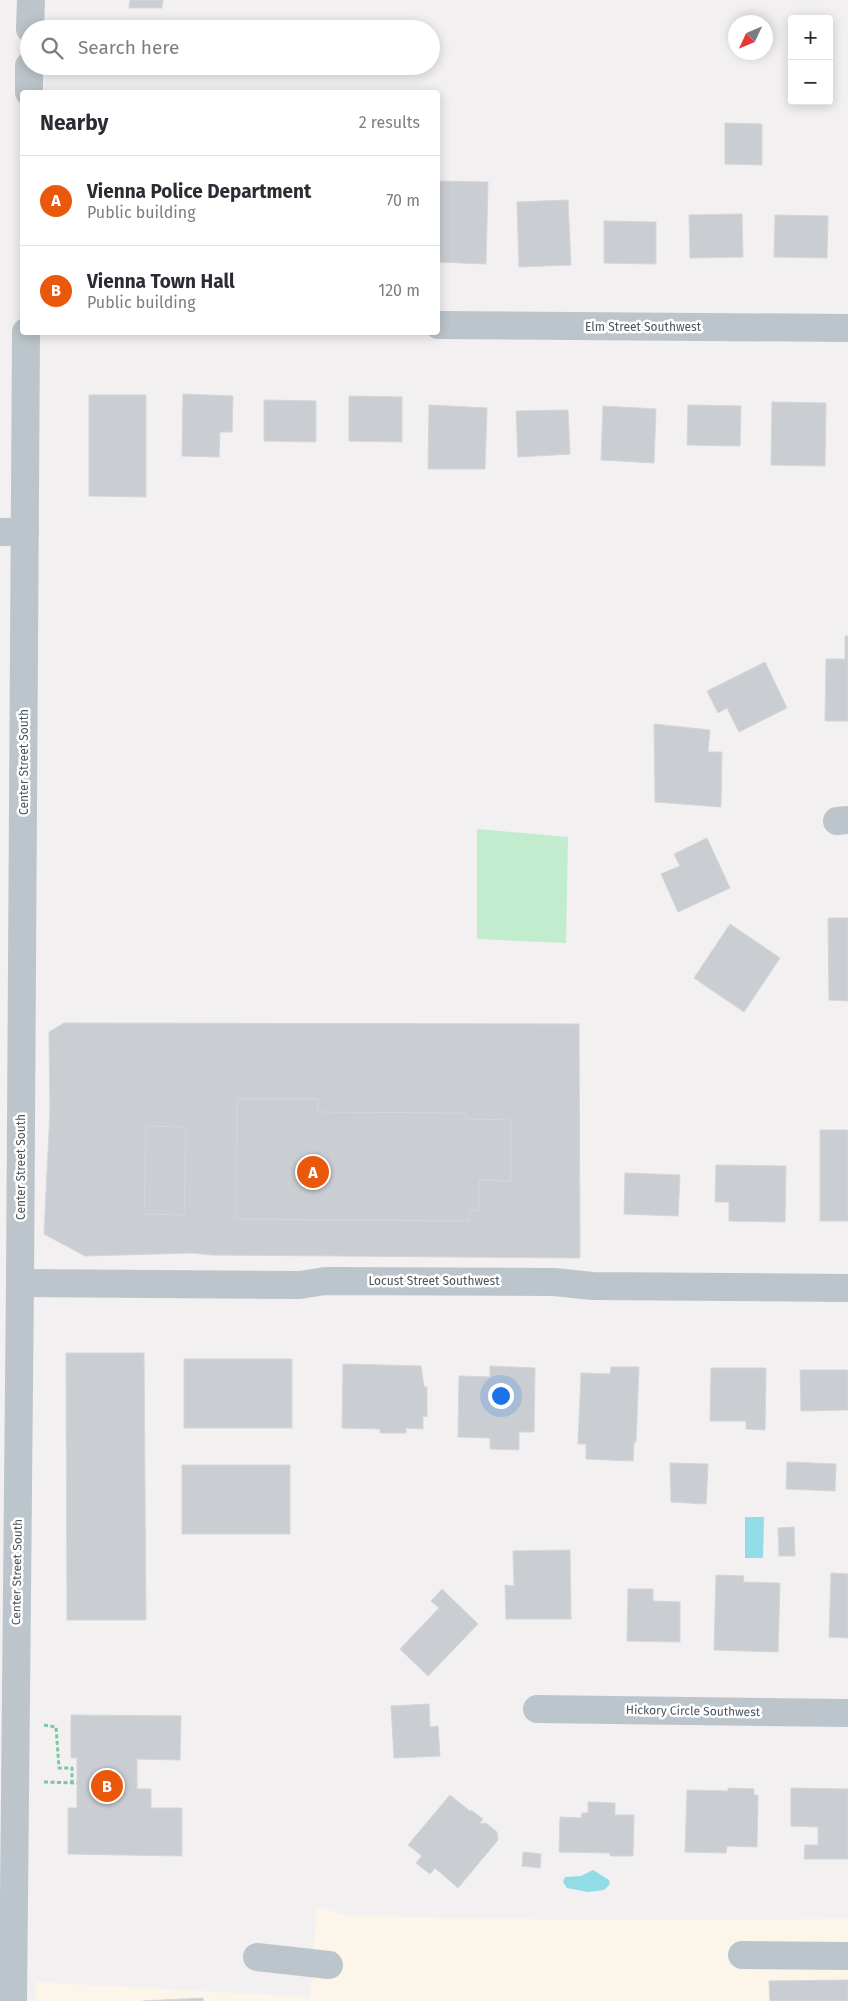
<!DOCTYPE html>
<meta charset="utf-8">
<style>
:root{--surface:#fff;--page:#f7f7f7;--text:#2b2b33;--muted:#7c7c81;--line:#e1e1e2;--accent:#ea580c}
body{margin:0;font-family:"Fira Sans",sans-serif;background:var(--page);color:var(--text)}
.controls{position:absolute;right:15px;top:15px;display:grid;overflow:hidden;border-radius:5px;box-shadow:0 2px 12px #0003}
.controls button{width:45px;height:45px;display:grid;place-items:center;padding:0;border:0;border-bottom:1px solid var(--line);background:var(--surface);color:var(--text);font:25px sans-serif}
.compass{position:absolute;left:728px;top:15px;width:45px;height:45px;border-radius:50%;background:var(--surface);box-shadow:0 2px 12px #0003;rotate:226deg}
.you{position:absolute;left:500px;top:1395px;width:18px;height:18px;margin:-12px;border:4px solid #fff;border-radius:50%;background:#1a73e8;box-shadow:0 0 0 8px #1a73e833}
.badge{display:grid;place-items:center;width:32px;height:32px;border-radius:50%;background:var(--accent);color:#fff;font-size:16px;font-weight:700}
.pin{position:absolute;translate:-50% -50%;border:2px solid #fff;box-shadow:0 1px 5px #0006}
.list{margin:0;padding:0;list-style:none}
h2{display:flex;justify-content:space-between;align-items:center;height:65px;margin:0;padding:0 20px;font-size:21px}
h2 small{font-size:16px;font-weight:400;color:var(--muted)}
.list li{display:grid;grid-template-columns:32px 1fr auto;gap:15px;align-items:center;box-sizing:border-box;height:90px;padding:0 20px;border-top:1px solid var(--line)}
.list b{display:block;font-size:19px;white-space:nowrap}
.list p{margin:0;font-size:16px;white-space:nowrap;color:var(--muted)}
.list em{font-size:16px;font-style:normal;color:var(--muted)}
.icon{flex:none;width:28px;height:28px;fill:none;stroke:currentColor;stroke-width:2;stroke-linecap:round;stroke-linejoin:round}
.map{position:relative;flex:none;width:848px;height:2001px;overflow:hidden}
.search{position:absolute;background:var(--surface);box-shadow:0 2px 12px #0003;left:20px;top:20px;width:420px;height:55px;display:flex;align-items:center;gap:12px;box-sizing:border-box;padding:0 18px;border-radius:28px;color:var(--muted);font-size:19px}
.panel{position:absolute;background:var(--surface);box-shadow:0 2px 12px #0003;left:20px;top:90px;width:420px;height:245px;border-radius:5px}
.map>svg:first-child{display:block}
.commercial{fill:#fbf5ea}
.green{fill:#c1ecce}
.water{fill:#91dce6}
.building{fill:#cacdd2;stroke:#d4d6da}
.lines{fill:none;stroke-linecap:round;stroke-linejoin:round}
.path{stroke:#7bc89c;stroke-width:3;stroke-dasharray:4 2.5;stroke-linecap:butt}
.minor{stroke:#bcc5cb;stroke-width:28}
.labels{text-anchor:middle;stroke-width:5;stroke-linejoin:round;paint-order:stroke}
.street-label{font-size:12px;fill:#49545c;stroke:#fff}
</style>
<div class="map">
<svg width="848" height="2001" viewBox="0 0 848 2001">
<rect width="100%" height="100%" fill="#f2f0f0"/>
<!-- commercial -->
<polygon class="commercial" points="317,1907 350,1916 583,1920 848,1919 848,2001 36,2001 36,1982 310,1997"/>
<!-- green -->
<polygon class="green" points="477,829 568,837 566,943 477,939"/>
<!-- water -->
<g class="water">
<polygon points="745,1517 764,1517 763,1558 745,1558"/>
<polygon points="593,1870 609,1880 610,1884 604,1890 588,1892 567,1888 563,1882 565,1877 581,1876"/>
</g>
<!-- building -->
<g class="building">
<polygon points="130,0 163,0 162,8 129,8"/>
<polygon points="725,123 762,124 762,165 725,164"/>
<polygon points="438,181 488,182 486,264 438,262"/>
<polygon points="568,200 571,265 519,267 517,202"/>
<polygon points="742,214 743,257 690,258 689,215"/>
<polygon points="775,215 828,216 827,258 774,257"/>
<polygon points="604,221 656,222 656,264 604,263"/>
<polygon points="183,394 233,396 232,432 220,432 219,457 182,456"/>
<polygon points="89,395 146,395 146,497 89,496"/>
<polygon points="349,396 402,397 402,442 349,441"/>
<polygon points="264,400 316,401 316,442 264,441"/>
<polygon points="772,402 826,403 825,466 771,465"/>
<polygon points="429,405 487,408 485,469 428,469"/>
<polygon points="688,405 741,406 740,446 687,445"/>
<polygon points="603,406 656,409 654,463 601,460"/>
<polygon points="568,410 570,454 518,457 516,411"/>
<polygon points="845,636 848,636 848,721 825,721 826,659 845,659"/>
<polygon points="765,662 787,708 739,732 727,708 718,713 707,691"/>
<polygon points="654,724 710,730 708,752 722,752 721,807 655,802"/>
<polygon points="707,838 730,888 678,912 661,874 680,866 674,854"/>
<polygon points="828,918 848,918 848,1001 829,1000"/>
<polygon points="730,924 780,958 744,1012 694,978"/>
<polygon points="64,1023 579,1024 580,1258 212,1255 192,1253 85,1256 44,1234 50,1111 49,1032"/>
<polygon points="237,1099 318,1099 318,1112 466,1113 466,1119 511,1120 511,1181 479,1180 479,1211 469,1211 469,1221 236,1219"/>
<polygon points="146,1126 186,1127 184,1215 144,1214"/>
<rect x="820" y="1130" width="28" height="91"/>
<polygon points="716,1165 786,1166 785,1222 729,1221 729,1202 715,1202"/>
<polygon points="625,1173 680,1175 678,1216 624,1214"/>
<polygon points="66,1353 144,1353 146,1620 67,1620"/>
<rect x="184" y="1359" width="108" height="69"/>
<polygon points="343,1364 421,1366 424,1387 427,1387 427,1417 423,1416 423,1429 406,1428 406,1433 380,1433 380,1429 342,1428"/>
<polygon points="490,1366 535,1368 534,1432 519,1432 519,1450 490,1449 490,1438 458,1437 459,1376 490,1377"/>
<polygon points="611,1367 639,1367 636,1442 634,1442 633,1461 586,1459 586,1444 578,1444 581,1373 610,1374"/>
<polygon points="711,1368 766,1368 765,1430 746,1429 746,1421 710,1421"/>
<polygon points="800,1370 848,1370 848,1410 801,1411"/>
<polygon points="787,1462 836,1464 835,1491 786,1489"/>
<polygon points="670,1463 708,1464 706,1504 671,1502"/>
<rect x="182" y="1465" width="108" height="69"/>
<polygon points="794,1527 795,1556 779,1556 778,1528"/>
<polygon points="570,1550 571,1619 506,1619 505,1585 514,1586 513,1551"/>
<polygon points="831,1573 848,1574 848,1638 829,1637"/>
<polygon points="716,1575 744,1576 743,1582 780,1583 778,1652 714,1650"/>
<polygon points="442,1589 478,1624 428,1676 400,1649 439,1608 431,1601"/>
<polygon points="628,1589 653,1589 653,1601 680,1602 680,1642 627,1641"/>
<polygon points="429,1704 430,1727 438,1726 440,1756 394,1758 391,1706"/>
<polygon points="71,1715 181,1716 180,1760 137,1759 137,1789 151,1789 151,1808 182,1808 182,1856 68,1854 68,1808 77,1808 77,1758 71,1758"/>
<polygon points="728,1788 754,1789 754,1795 758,1795 757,1847 727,1846 726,1853 685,1852 687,1790 728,1791"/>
<polygon points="791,1788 848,1789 848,1859 804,1859 805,1845 818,1845 818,1827 791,1826"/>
<polygon points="450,1795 471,1812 471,1810 483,1819 479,1824 486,1823 497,1832 498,1840 458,1888 435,1868 430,1874 416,1863 422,1856 408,1845"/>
<polygon points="588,1802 615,1803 615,1815 634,1815 633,1856 610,1856 610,1853 559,1852 560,1817 581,1818 582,1813 588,1813"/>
<polygon points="523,1852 541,1854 540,1868 522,1866"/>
<polygon points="848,1980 848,2001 770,2001 769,1981"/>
<polygon points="203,1998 203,2001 143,2001"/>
</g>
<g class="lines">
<!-- path -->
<g class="path">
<polyline points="44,1725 56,1727 59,1768 72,1768 72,1783"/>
<polyline points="44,1782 77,1783"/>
</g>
<!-- minor -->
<g class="minor">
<polyline points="30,29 31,0"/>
<polyline points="29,92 29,66"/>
<polyline points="438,325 848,328"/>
<polyline points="0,532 25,532"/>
<polyline points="837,821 848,820"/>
<polyline points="20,1283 300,1285 325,1281 554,1282 593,1286 848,1288"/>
<polyline points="537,1709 848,1713"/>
<polyline points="742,1955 848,1956"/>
<polyline points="257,1957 329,1965"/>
<polyline points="13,2001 20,1283 26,332"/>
</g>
</g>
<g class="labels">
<!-- street labels -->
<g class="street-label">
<text x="643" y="331">Elm Street Southwest</text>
<text transform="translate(24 762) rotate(-90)" y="4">Center Street South</text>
<text transform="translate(21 1167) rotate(-90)" y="4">Center Street South</text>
<text x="434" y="1285">Locust Street Southwest</text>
<text transform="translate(17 1572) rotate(-89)" y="4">Center Street South</text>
<text transform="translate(693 1711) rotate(1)" y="4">Hickory Circle Southwest</text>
</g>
</g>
</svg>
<div class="controls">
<button>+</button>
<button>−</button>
</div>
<svg class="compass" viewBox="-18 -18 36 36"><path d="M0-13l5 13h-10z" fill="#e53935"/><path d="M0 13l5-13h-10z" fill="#7c7c81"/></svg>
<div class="you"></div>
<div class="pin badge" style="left:313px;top:1172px">A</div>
<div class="pin badge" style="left:107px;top:1786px">B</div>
<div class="search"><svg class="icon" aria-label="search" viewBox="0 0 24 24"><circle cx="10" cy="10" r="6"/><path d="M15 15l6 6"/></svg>Search here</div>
<section class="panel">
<h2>Nearby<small>2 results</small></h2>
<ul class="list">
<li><span class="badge">A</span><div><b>Vienna Police Department</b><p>Public building</p></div><em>70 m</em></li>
<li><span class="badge">B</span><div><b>Vienna Town Hall</b><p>Public building</p></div><em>120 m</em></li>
</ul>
</section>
</div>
